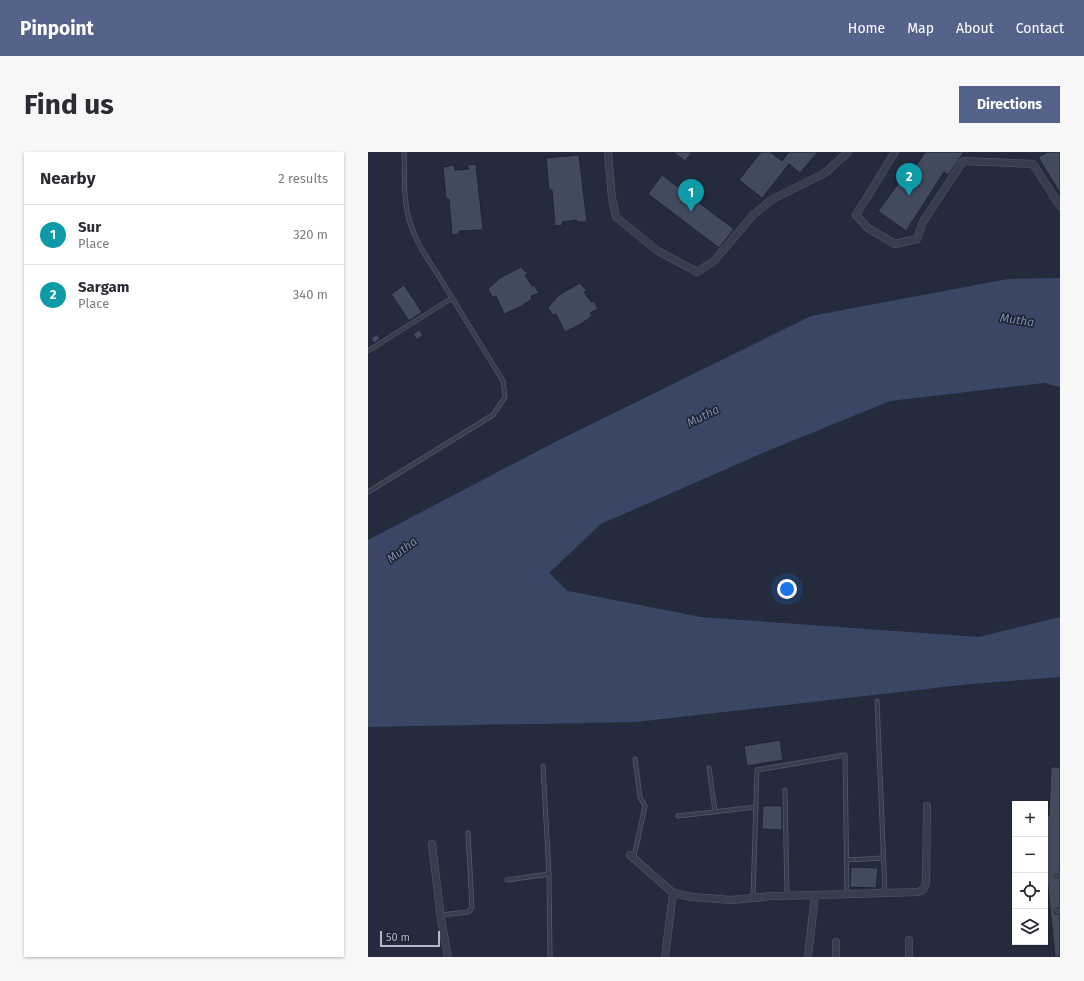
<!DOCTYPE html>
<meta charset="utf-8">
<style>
:root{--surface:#fff;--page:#f7f7f7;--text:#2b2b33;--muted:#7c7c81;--line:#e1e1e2;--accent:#55638b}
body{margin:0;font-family:"Fira Sans",sans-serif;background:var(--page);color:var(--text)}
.controls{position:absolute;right:12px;bottom:12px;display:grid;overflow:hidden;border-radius:0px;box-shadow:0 1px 3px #0004}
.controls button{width:36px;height:36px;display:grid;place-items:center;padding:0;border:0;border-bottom:1px solid var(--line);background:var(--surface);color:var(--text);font:20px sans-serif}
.scale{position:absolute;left:12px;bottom:10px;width:60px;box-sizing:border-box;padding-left:4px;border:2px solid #b3b8c8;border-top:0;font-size:11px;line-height:14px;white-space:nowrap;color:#b3b8c8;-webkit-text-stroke:3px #1c2231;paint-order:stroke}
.you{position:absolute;left:419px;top:437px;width:14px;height:14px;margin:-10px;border:3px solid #fff;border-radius:50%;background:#1a73e8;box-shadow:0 0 0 6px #1a73e833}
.badge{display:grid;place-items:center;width:26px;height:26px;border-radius:50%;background:var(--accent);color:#fff;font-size:13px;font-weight:700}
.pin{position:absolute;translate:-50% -33px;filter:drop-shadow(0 1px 2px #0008)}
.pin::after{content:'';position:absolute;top:21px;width:14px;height:12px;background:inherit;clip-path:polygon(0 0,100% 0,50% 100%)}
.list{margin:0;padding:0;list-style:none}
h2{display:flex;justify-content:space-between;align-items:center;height:52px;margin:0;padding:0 16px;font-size:17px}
h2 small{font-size:13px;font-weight:400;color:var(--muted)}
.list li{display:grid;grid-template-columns:26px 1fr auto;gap:12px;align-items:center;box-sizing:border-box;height:60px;padding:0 16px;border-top:1px solid var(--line)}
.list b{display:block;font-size:15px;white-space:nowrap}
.list p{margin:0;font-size:13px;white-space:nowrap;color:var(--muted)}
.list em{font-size:13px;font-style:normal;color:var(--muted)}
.icon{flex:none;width:22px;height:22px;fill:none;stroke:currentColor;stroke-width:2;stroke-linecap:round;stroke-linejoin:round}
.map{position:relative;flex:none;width:692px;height:805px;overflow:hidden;border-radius:0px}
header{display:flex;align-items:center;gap:24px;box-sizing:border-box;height:56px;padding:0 20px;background:var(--accent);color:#fff}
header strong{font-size:19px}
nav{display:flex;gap:22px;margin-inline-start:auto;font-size:14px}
.intro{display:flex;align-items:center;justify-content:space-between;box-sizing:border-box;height:96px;padding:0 24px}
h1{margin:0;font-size:28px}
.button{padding:10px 18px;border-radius:0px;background:var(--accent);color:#fff;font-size:14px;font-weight:700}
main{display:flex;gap:24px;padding:0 24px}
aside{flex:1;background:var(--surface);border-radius:0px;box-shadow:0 1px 3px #0004}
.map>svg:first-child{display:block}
.water{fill:#394665}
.building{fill:#424a5e;stroke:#1e2433}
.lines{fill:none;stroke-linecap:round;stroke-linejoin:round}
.lane-casing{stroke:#525867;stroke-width:5}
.street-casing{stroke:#525867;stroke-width:8}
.lane{stroke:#373d4c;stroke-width:3.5}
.street{stroke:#373d4c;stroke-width:7}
.labels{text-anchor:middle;stroke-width:3;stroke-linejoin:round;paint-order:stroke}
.water-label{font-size:12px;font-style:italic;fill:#7b8baf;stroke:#1c2231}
</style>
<header>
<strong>Pinpoint</strong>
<nav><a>Home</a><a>Map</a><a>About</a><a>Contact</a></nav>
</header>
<div class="intro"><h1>Find us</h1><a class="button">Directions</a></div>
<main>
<aside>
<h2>Nearby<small>2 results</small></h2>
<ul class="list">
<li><span class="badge" style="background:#0f9aa8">1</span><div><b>Sur</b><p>Place</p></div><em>320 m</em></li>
<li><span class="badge" style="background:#0f9aa8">2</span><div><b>Sargam</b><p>Place</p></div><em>340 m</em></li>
</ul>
</aside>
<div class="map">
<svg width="692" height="805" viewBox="0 0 692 805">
<rect width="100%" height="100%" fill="#232b3c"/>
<!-- water -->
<polygon class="water" points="692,126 692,235 676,231 522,249 397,300 233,372 181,421 200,439 333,465 611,485 692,465 692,525 602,532 268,570 0,575 0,388 189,289 443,164 640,127"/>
<!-- building -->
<g class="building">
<polygon points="305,0 324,0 317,9"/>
<polygon points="393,0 402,0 414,9 421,0 450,0 432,21 421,12 394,46 371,28"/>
<polygon points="557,0 596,0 580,23 576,20 538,79 510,59 545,12 548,14"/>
<polygon points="680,0 692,0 692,41 670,5"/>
<polygon points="211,3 219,70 209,70 209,68 194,70 195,73 187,74 184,38 181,38 178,6"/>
<polygon points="108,12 115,78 91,79 91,82 84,83 81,47 78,47 75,15 86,13 87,18 101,17 99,13"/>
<polygon points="294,23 366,77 351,96 280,42"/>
<polygon points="153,115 160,122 157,123 164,134 166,133 171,141 163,144 164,147 152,155 136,162 128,144 124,145 120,137 132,126"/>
<polygon points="212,131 219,139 216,140 223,150 226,149 230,157 222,161 224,164 213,172 197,180 188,162 184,163 180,155 191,143"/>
<polygon points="36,133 54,160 41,169 23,142"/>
<polygon points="51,178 55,183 49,188 45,182"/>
<polygon points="9,182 12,187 6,191 3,186"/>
<polygon points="412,588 415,608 379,614 376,594"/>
<polygon points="683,615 692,615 692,719 686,723 688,726 692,725 692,756 688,756 686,759 687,762 692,762 692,805 687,805 679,725 678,664 681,664"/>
<polygon points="395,654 414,654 414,678 394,677"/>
<polygon points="483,715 510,716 508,736 482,735"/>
</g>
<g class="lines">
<defs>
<g id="lane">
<polyline points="0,199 84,146"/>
<path d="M0,340L125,263L137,245L135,229C115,196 95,164 75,131C61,108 48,93 41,67C35,46 37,22 36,0"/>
<polyline points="509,549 517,741"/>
<polyline points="175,614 181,722 182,805"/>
<polyline points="341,616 347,659"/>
<polyline points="417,638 419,744"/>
<polyline points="310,664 388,655"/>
<polyline points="266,705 277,654 272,645 267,607"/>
<polyline points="478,708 515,706"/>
<polyline points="689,723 692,722"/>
<polyline points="139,728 181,722"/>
<polyline points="385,745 389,618 477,603 479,743"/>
<polyline points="689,759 692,759"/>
<polyline points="72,763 101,760 104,755 100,681"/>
</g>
<g id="street">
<polyline points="240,0 244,46 248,65 290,99 329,120 346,109 385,63 403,48 457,21 480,0"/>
<polyline points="527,0 488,63 500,76 527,92 549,87 555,70 595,9 665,12 692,54"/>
<polyline points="64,692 73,767 80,805"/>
<polyline points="262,703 305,741 297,805"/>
<polyline points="305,741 324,745 363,748 405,744 447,743 440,805"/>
<polyline points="447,743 550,740 555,738 558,731 559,654"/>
<polyline points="468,790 468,805"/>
<polyline points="541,805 541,788"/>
</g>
</defs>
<!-- lane casing -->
<use href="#lane" class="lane-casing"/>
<!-- street casing -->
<use href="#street" class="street-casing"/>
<!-- lane -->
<use href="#lane" class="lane"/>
<!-- street -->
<use href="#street" class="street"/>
</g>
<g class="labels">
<!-- water labels -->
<g class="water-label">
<text transform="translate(649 168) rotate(8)" y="4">Mutha</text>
<text transform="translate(335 264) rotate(-27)" y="4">Mutha</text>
<text transform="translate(34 398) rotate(-37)" y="4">Mutha</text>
</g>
</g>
</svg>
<div class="controls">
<button>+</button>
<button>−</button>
<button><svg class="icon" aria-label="locate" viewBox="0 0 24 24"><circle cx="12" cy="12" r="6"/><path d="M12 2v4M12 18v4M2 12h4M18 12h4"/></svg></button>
<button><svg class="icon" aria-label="layers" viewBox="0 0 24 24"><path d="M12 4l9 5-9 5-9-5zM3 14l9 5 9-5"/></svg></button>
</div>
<div class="scale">50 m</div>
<div class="you"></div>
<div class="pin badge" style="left:323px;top:60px;background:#0f9aa8">1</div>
<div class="pin badge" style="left:541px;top:44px;background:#0f9aa8">2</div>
</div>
</main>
